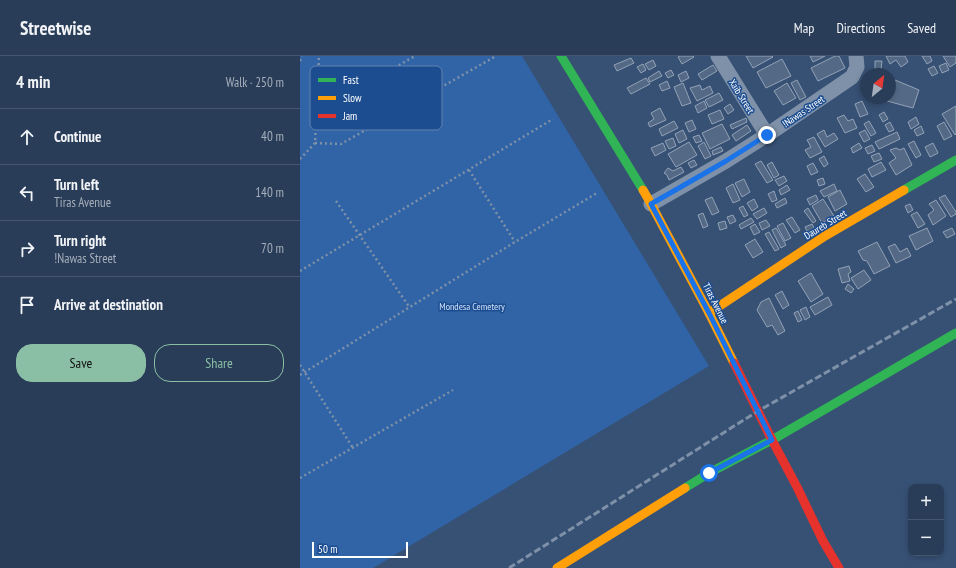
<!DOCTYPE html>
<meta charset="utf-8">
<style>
:root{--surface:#293d58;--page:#31445e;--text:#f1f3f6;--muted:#a5aeba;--line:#45566e;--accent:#8abfa5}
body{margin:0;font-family:"PT Sans Narrow",sans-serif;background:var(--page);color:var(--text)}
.controls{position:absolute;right:12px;bottom:12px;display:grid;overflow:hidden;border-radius:8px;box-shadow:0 2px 6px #0003}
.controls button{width:36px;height:36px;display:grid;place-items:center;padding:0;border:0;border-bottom:1px solid var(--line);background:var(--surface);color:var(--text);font:20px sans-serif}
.compass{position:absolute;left:560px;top:12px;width:36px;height:36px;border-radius:50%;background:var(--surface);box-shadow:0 2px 6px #0003;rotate:29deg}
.scale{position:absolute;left:12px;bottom:10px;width:96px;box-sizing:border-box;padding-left:4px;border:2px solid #fff;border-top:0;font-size:11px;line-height:14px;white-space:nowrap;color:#fff;-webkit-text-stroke:3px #1c4d90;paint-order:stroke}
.stop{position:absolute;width:12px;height:12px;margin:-9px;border:3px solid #1a73e8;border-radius:50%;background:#fff}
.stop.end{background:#1a73e8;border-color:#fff;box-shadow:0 1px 4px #0008}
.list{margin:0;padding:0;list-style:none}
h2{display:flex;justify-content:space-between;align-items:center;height:52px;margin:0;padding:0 16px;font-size:17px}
h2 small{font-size:13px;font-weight:400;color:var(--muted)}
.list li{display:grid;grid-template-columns:26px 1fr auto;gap:12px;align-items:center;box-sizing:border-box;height:56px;padding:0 16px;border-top:1px solid var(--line)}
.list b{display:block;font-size:15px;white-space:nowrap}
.list p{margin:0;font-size:13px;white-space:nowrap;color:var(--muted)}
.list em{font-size:13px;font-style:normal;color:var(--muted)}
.actions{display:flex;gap:8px;padding:12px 16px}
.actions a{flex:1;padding:9px 0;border:1px solid var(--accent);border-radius:16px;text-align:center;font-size:14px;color:var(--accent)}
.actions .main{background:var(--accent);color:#111}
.icon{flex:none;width:22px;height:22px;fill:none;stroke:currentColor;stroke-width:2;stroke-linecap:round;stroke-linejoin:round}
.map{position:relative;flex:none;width:656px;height:512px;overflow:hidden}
header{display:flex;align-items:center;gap:24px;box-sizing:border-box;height:56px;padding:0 20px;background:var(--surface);border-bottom:1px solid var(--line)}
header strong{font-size:19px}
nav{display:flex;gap:22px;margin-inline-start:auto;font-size:14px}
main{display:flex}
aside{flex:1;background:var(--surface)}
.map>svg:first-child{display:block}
.green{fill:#3064a6}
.building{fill:#536985;stroke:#93a2b7}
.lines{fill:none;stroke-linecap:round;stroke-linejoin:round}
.path{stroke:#7e91a8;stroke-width:2.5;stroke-dasharray:2 3;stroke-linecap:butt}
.street{stroke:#7e91a8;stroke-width:15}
.fast{stroke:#30b455;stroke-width:9}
.slow{stroke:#ff9f0a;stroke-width:9}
.jam{stroke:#e5322d;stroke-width:9}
.rail{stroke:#7f91a8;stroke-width:3;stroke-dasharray:7 3;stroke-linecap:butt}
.route{stroke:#1a73e8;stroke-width:5}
.labels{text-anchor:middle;stroke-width:3;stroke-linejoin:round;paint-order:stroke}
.street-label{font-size:10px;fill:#fff;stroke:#1c4d90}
.park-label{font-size:10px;fill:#d1e3fa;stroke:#1c4d90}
.key{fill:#1c4d90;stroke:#6082b1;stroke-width:1}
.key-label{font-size:11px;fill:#fff}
</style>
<header>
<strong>Streetwise</strong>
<nav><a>Map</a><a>Directions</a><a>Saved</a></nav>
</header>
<main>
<aside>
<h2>4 min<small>Walk · 250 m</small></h2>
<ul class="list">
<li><svg class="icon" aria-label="ahead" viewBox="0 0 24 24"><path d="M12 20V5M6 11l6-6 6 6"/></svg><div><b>Continue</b></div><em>40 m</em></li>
<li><svg class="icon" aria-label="left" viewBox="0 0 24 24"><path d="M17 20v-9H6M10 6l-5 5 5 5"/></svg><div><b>Turn left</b><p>Tiras Avenue</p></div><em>140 m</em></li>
<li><svg class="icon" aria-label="right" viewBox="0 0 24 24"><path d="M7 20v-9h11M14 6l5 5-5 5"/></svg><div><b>Turn right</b><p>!Nawas Street</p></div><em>70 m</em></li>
<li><svg class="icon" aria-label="arrive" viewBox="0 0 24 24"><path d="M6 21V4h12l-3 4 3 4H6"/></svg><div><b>Arrive at destination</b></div></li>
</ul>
<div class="actions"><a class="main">Save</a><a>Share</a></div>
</aside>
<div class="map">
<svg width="656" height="512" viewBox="0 0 656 512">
<rect width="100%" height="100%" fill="#375175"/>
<!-- green -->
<polygon class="green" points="0,0 222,0 409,310 73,512 0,512"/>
<!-- building -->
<g class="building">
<polygon points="380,0 393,0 394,1 382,8 378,1"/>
<polygon points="446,0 472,0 473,1 453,12"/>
<polygon points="510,0 525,0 513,6"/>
<polygon points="535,0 539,0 545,12 518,25 511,12"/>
<polygon points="586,0 605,0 608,6 601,11 596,4 590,8"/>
<polygon points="622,0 630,0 632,5 627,8"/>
<polygon points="643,0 656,0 656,7 650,11"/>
<polygon points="331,2 334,7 317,15 314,9"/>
<polygon points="482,3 491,20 466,32 457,16"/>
<polygon points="353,4 356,10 349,14 345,8"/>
<polygon points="575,5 582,5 581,14 575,14"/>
<polygon points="646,7 649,14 642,17 639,10"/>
<polygon points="343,8 346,14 341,17 337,11"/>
<polygon points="413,9 417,15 402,24 398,18"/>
<polygon points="634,10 638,17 632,20 628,13"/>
<polygon points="371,14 374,19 368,22 365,17"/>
<polygon points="359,15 362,20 350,26 348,22"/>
<polygon points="386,15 389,22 381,26 378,19"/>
<polygon points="346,22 350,28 331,38 327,32"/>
<polygon points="497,24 506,41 500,44 491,27"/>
<polygon points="595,24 619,34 613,52 587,45 588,42 590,42 590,36"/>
<polygon points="367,25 370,32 362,35 359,29"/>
<polygon points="383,27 391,47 382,50 374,31"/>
<polygon points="487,27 496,42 483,49 474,35"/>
<polygon points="400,29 402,34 410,30 413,37 397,45 390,32"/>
<polygon points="419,37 423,44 409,51 405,44"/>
<polygon points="404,45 407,52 398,57 395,50"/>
<polygon points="562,45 568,58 560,61 555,48"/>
<polygon points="430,48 434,54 428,58 424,52"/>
<polygon points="656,50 656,78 655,79 642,58"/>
<polygon points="360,52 366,64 350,71 348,67 354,63 351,57"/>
<polygon points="420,54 424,63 412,68 408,59"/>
<polygon points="584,56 588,63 583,66 579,59"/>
<polygon points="544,59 548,65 553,63 557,72 545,77 537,62"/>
<polygon points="616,61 619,68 611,73 608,66"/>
<polygon points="446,62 447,66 432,73 430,69"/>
<polygon points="392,64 396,73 389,76 385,67"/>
<polygon points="374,65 378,72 362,80 359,73"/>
<polygon points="569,65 576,77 571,80 564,68"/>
<polygon points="590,66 594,74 589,76 585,69"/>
<polygon points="644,66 652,80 644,84 637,70"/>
<polygon points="422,68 430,83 410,93 402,77"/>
<polygon points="447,69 451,75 436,85 432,79"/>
<polygon points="621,70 624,77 617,80 614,74"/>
<polygon points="383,74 387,83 379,87 375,78"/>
<polygon points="524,74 527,81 534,77 538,83 525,91 517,78"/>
<polygon points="565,74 570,83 564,86 559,77"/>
<polygon points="597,76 600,83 579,93 575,86"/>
<polygon points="399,79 402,85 396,87 393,81"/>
<polygon points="514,81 522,96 510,102 505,94 511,91 507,84"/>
<polygon points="373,82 376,90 369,93 365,85"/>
<polygon points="614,85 621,99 616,102 608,88"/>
<polygon points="389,86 397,99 376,111 368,98"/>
<polygon points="404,86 411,100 405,103 398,90"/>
<polygon points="363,87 366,94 355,100 351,92"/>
<polygon points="559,87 562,92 553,97 551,92"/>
<polygon points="633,87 638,97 630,101 625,91"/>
<polygon points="572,89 575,95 568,98 565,92"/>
<polygon points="421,91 423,95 413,99 412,95"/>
<polygon points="596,92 600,94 604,92 612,109 596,119 589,107 596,102 590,94"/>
<polygon points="579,97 582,103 574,106 571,100"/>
<polygon points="524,100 528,108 524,111 519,103"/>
<polygon points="394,104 397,109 391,112 388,107"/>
<polygon points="461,105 473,124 467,127 455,108"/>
<polygon points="472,106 479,119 474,122 467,109"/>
<polygon points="581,106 586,114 572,121 568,113"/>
<polygon points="513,107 518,116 511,119 507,110"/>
<polygon points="381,111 384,116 369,124 367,119 364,117 368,112 373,115"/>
<polygon points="565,118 574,131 566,136 557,123"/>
<polygon points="484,120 487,125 479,130 475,124"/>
<polygon points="523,122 525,128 519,130 517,124"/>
<polygon points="444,123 450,136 442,141 435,127"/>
<polygon points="433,128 440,144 433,147 426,132"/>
<polygon points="534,128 537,135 524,141 520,135"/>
<polygon points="487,129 490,134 481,139 479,134"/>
<polygon points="540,134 547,148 535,155 528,141"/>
<polygon points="474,135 477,144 472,146 468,138"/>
<polygon points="516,139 518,144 510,149 507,143"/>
<polygon points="645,139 656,156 656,158 651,161 639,142"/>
<polygon points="412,141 419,156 412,159 405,144"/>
<polygon points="485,142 487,147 477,152 475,148"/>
<polygon points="454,143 458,151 452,155 447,147"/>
<polygon points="523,143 534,160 522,167 512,150"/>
<polygon points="636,144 646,160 633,169 628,159 634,154 629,148"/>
<polygon points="610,148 613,154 608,157 605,150"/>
<polygon points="443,150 448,159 444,161 439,152"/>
<polygon points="464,152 467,157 457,163 453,158"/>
<polygon points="508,152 516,165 513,167 504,155"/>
<polygon points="617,156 625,168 618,172 611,159"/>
<polygon points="403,157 408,170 403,172 398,159"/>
<polygon points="433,159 436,165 430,168 427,161"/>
<polygon points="492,161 500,174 495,177 486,164"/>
<polygon points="451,162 454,166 441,173 439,169"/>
<polygon points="466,164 470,170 462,174 459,167"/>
<polygon points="425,165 427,172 420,174 418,167"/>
<polygon points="483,167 491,182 485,185 477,170"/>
<polygon points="455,168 460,176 454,179 450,171"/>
<polygon points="512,168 515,174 508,177 505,171"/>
<polygon points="476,172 486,189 481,192 472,174"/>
<polygon points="627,172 633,185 616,194 609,180"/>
<polygon points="652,172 655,178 647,182 643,176"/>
<polygon points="469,176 479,193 475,195 465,178"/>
<polygon points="455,183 463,196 453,202 445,189"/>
<polygon points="577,186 590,210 574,218 567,205 563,204 558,195"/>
<polygon points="595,188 600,196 607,192 611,200 596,207 588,191"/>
<polygon points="549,210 551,216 548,218 550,225 542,227 538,213"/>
<polygon points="564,214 571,224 558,233 551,222"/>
<polygon points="511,217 523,238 511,246 498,225"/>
<polygon points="548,228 554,233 551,237 545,233"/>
<polygon points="482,235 489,249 483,253 475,239"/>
<polygon points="528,241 532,249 515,259 510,251"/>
<polygon points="469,242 485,275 478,279 472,269 467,271 457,254 461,246"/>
<polygon points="506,251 510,261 505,264 500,254"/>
<polygon points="498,255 502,264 498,266 494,257"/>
</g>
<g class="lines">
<!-- path -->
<g class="path">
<polyline points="0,5 2,0"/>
<polyline points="16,56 115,0"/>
<polyline points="15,87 41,88 196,0"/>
<polyline points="0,103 15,87 19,0"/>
<polyline points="169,114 215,186"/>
<polyline points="36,145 110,252"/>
<polyline points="0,215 253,63"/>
<polyline points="0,309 53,392"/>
<polyline points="0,319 215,186 297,137"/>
<polyline points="0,422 153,334"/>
</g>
<!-- street -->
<g class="street">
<polyline points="418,0 467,79"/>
<polyline points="351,148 426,105 467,79 552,21 557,11 556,0"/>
</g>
<!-- fast -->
<g class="fast">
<polyline points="261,0 343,134"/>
<polyline points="604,134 656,104"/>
<polyline points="385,432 409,417 472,384 656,277"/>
</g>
<!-- slow -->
<g class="slow">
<polyline points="343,134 351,148 409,257 434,307"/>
<polyline points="409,257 525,180 604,134"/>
<polyline points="257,512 385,432"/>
</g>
<!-- jam -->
<polyline class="jam" points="434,307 472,384 497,431 523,485 539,512"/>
<!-- rail -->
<polyline class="rail" points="209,512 458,355 656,243"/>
</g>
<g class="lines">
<!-- route -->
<polyline class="route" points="409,417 472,384 409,257 351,148 426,105 467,79"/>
</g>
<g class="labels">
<!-- street labels -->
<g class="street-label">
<text transform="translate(442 40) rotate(58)" y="4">Xaib Street</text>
<text transform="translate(503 55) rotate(-34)" y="4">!Nawas Street</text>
<text transform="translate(525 168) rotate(-31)" y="4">Daureb Street</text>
<text transform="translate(416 247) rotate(63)" y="4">Tiras Avenue</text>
</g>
<!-- park labels -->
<g class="park-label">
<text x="172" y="254">Mondesa Cemetery</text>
</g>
</g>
<!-- legend -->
<rect x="10" y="10" width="132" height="64" rx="6" class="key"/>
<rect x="18" y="22" width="18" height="4" fill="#30b455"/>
<rect x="18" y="40" width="18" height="4" fill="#ff9f0a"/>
<rect x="18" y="58" width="18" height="4" fill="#e5322d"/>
<g class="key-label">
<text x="43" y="28">Fast</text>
<text x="43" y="46">Slow</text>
<text x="43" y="64">Jam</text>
</g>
</svg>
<div class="controls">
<button>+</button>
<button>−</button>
</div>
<svg class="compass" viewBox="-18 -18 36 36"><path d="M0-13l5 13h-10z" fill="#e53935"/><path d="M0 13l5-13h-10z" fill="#a5aeba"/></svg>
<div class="scale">50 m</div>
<div class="stop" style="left:409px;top:417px"></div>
<div class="stop end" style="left:467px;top:79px"></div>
</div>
</main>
